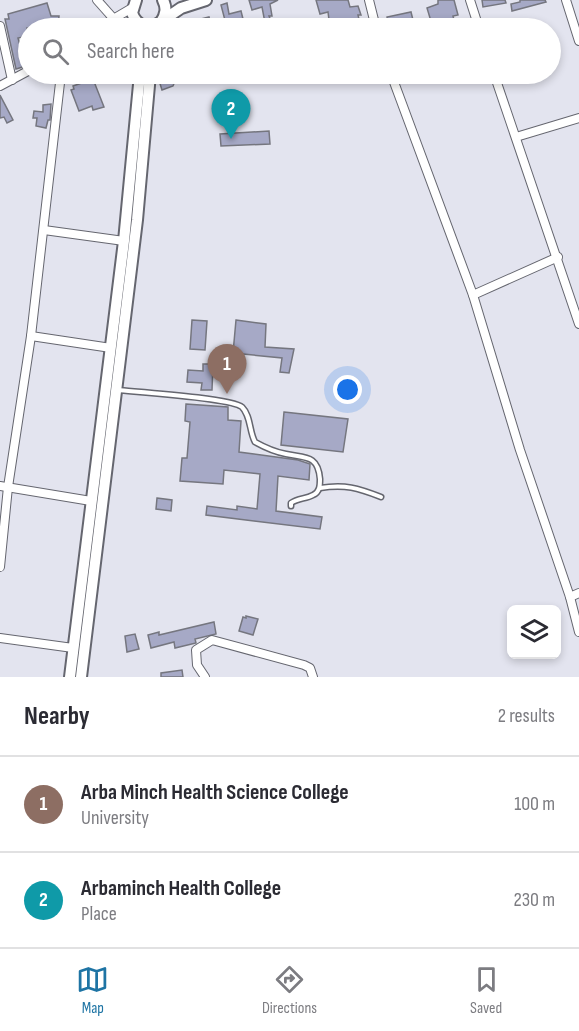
<!DOCTYPE html>
<style>
:root{--surface:#fff;--page:#f2f2f3;--text:#2b2b33;--muted:#7c7c81;--line:#e1e1e2;--accent:#1e74a4}
body{margin:0;font-family:"Sofia Sans Condensed",sans-serif;background:var(--page);color:var(--text)}
.controls{position:absolute;right:18px;bottom:18px;display:grid;overflow:hidden;border-radius:9px;box-shadow:0 3px 9px #0003}
.controls button{width:54px;height:54px;display:grid;place-items:center;padding:0;border:0;border-bottom:2px solid var(--line);background:var(--surface);color:var(--text);font:30px sans-serif}
.you{position:absolute;left:348px;top:390px;width:21px;height:21px;margin:-15px;border:4px solid #fff;border-radius:50%;background:#1a73e8;box-shadow:0 0 0 9px #1a73e833}
.badge{display:grid;place-items:center;width:39px;height:39px;border-radius:50%;background:var(--accent);color:#fff;font-size:20px;font-weight:700}
.pin{position:absolute;translate:-50% -50px;filter:drop-shadow(0 2px 3px #0008)}
.pin::after{content:'';position:absolute;top:32px;width:21px;height:18px;background:inherit;clip-path:polygon(0 0,100% 0,50% 100%)}
.list{margin:0;padding:0;list-style:none}
h2{display:flex;justify-content:space-between;align-items:center;height:78px;margin:0;padding:0 24px;font-size:26px}
h2 small{font-size:20px;font-weight:400;color:var(--muted)}
.list li{display:grid;grid-template-columns:39px 1fr auto;gap:18px;align-items:center;box-sizing:border-box;height:96px;padding:0 24px;border-top:2px solid var(--line)}
.list b{display:block;font-size:22px;white-space:nowrap}
.list p{margin:0;font-size:20px;white-space:nowrap;color:var(--muted)}
.list em{font-size:20px;font-style:normal;color:var(--muted)}
.icon{flex:none;width:33px;height:33px;fill:none;stroke:currentColor;stroke-width:2;stroke-linecap:round;stroke-linejoin:round}
.map{position:relative;flex:none;width:579px;height:677px;overflow:hidden}
.search{position:absolute;background:var(--surface);box-shadow:0 3px 9px #0003;left:18px;right:18px;top:18px;height:66px;display:flex;align-items:center;gap:15px;box-sizing:border-box;padding:0 21px;border-radius:33px;color:var(--muted);font-size:22px}
.sheet{height:270px;background:var(--surface)}
nav{display:flex;justify-content:space-around;align-items:center;box-sizing:border-box;height:84px;border-top:2px solid var(--line);background:var(--surface);font-size:16px;color:var(--muted)}
nav a{display:grid;justify-items:center;gap:3px}
nav .on{color:var(--accent)}
.map>svg:first-child{display:block}
.building{fill:#a6a9c6;stroke:#75767f;stroke-width:1.5}
.lines{fill:none;stroke-linecap:round;stroke-linejoin:round}
.service-casing{stroke:#65666f;stroke-width:7}
.minor-casing{stroke:#65666f;stroke-width:10}
.secondary-casing{stroke:#65666f;stroke-width:14}
.service{stroke:#fff;stroke-width:4}
.minor{stroke:#fff;stroke-width:8}
.secondary{stroke:#fff;stroke-width:10}
</style>
<div class="map">
<svg width="579" height="677" viewBox="0 0 579 677">
<rect width="100%" height="100%" fill="#e3e4ef"/>
<!-- building -->
<g class="building">
<polygon points="249,0 278,0 270,4 272,16 269,16 274,28 266,28 262,7 252,10"/>
<polygon points="316,0 348,0 350,7 358,6 361,15 358,15 361,28 330,28 328,12 320,14"/>
<polygon points="438,0 454,0 458,15 453,16 456,28 433,28 427,8 438,4"/>
<polygon points="482,0 505,0 506,3 483,7"/>
<polygon points="520,0 545,0 546,2 512,11 511,4 520,2"/>
<polygon points="47,3 51,16 59,16 58,28 54,28 52,22 40,25 38,28 27,28 28,36 18,38 26,66 16,69 5,19 9,19 8,14"/>
<polygon points="227,3 229,14 241,11 243,19 231,21 233,28 227,28 221,5"/>
<polygon points="411,12 415,28 390,28 387,17"/>
<polygon points="209,17 212,28 194,28 193,21"/>
<polygon points="157,74 178,74 173,86 162,90"/>
<polygon points="93,79 104,107 93,110 92,106 79,111 71,90 74,89 73,86"/>
<polygon points="0,95 13,120 7,123 4,117 0,118"/>
<polygon points="51,104 50,120 48,120 46,128 36,126 37,118 33,118 34,111 43,112 43,105"/>
<polygon points="269,131 270,144 221,146 220,134"/>
<polygon points="192,320 207,321 205,350 190,349"/>
<polygon points="236,320 266,324 265,347 294,349 289,373 280,372 282,358 233,353"/>
<polygon points="203,364 213,364 212,390 201,390 202,383 187,382 188,370 203,371"/>
<polygon points="186,404 228,407 228,420 241,421 239,452 298,460 310,464 309,480 278,476 276,511 322,517 320,529 206,515 207,506 237,510 237,506 257,509 260,474 224,470 223,484 180,481 182,458 187,458 190,422 185,421"/>
<polygon points="284,412 348,419 343,452 281,445"/>
<polygon points="157,498 172,500 171,511 156,509"/>
<polygon points="246,616 258,619 253,635 239,631 243,617 246,618"/>
<polygon points="214,622 216,634 195,639 196,643 175,648 174,642 151,648 148,635 159,632 159,635"/>
<polygon points="135,634 139,649 127,652 125,636"/>
<polygon points="182,670 183,677 161,677 161,673"/>
</g>
<g class="lines">
<defs>
<g id="service">
<path d="M118,390C138,392 232,398 242,407C251,416 249,431 255,442C264,447 275,452 286,454C304,458 318,454 320,479C320,485 320,492 313,495C306,499 298,498 291,503V506"/>
<path d="M320,488C345,484 358,488 381,497"/>
</g>
<g id="minor">
<polyline points="97,0 113,18"/>
<polyline points="369,0 376,28"/>
<polyline points="470,0 479,28"/>
<polyline points="566,0 579,41"/>
<polyline points="0,26 12,80"/>
<polyline points="98,28 132,8"/>
<polyline points="391,74 473,295 520,450 570,597 579,632"/>
<polyline points="494,74 579,324"/>
<polyline points="0,86 28,71"/>
<polyline points="516,137 579,118"/>
<polyline points="44,230 124,241"/>
<polyline points="473,295 558,257"/>
<polyline points="31,336 111,348"/>
<polyline points="0,486 91,501"/>
<polyline points="0,567 8,487 31,336 61,74"/>
<polyline points="570,597 579,593"/>
<polyline points="0,638 73,648"/>
<polyline points="205,677 197,665 196,650 212,640 304,665 310,668 313,677"/>
</g>
<g id="secondary">
<path d="M136,0L132,13C137,27 150,30 161,22"/>
<polyline points="162,21 181,8 206,0"/>
<path d="M161,22C166,14 167,8 163,0"/>
<polyline points="70,677 124,241 140,74"/>
<polyline points="81,677 137,220 150,74"/>
</g>
</defs>
<!-- service casing -->
<use href="#service" class="service-casing"/>
<!-- minor casing -->
<use href="#minor" class="minor-casing"/>
<!-- secondary casing -->
<use href="#secondary" class="secondary-casing"/>
<!-- service -->
<use href="#service" class="service"/>
<!-- minor -->
<use href="#minor" class="minor"/>
<!-- secondary -->
<use href="#secondary" class="secondary"/>
</g>
</svg>
<div class="controls">
<button><svg class="icon" aria-label="layers" viewBox="0 0 24 24"><path d="M12 4l9 5-9 5-9-5zM3 14l9 5 9-5"/></svg></button>
</div>
<div class="you"></div>
<div class="pin badge" style="left:227px;top:394px;background:#8d6e63">1</div>
<div class="pin badge" style="left:231px;top:139px;background:#0f9aa8">2</div>
<div class="search"><svg class="icon" aria-label="search" viewBox="0 0 24 24"><circle cx="10" cy="10" r="6"/><path d="M15 15l6 6"/></svg>Search here</div>
</div>
<section class="sheet">
<h2>Nearby<small>2 results</small></h2>
<ul class="list">
<li><span class="badge" style="background:#8d6e63">1</span><div><b>Arba Minch Health Science College</b><p>University</p></div><em>100 m</em></li>
<li><span class="badge" style="background:#0f9aa8">2</span><div><b>Arbaminch Health College</b><p>Place</p></div><em>230 m</em></li>
</ul>
</section>
<nav>
<a class="on"><svg class="icon" aria-label="map" viewBox="0 0 24 24"><path d="M3 6l6-2 6 2 6-2v14l-6 2-6-2-6 2zM9 4v14M15 6v14"/></svg>Map</a>
<a><svg class="icon" aria-label="directions" viewBox="0 0 24 24"><path d="M12 3l9 9-9 9-9-9zM9 14v-3h6M13 9l2 2-2 2"/></svg>Directions</a>
<a><svg class="icon" aria-label="saved" viewBox="0 0 24 24"><path d="M7 4h10v16l-5-4-5 4z"/></svg>Saved</a>
</nav>
